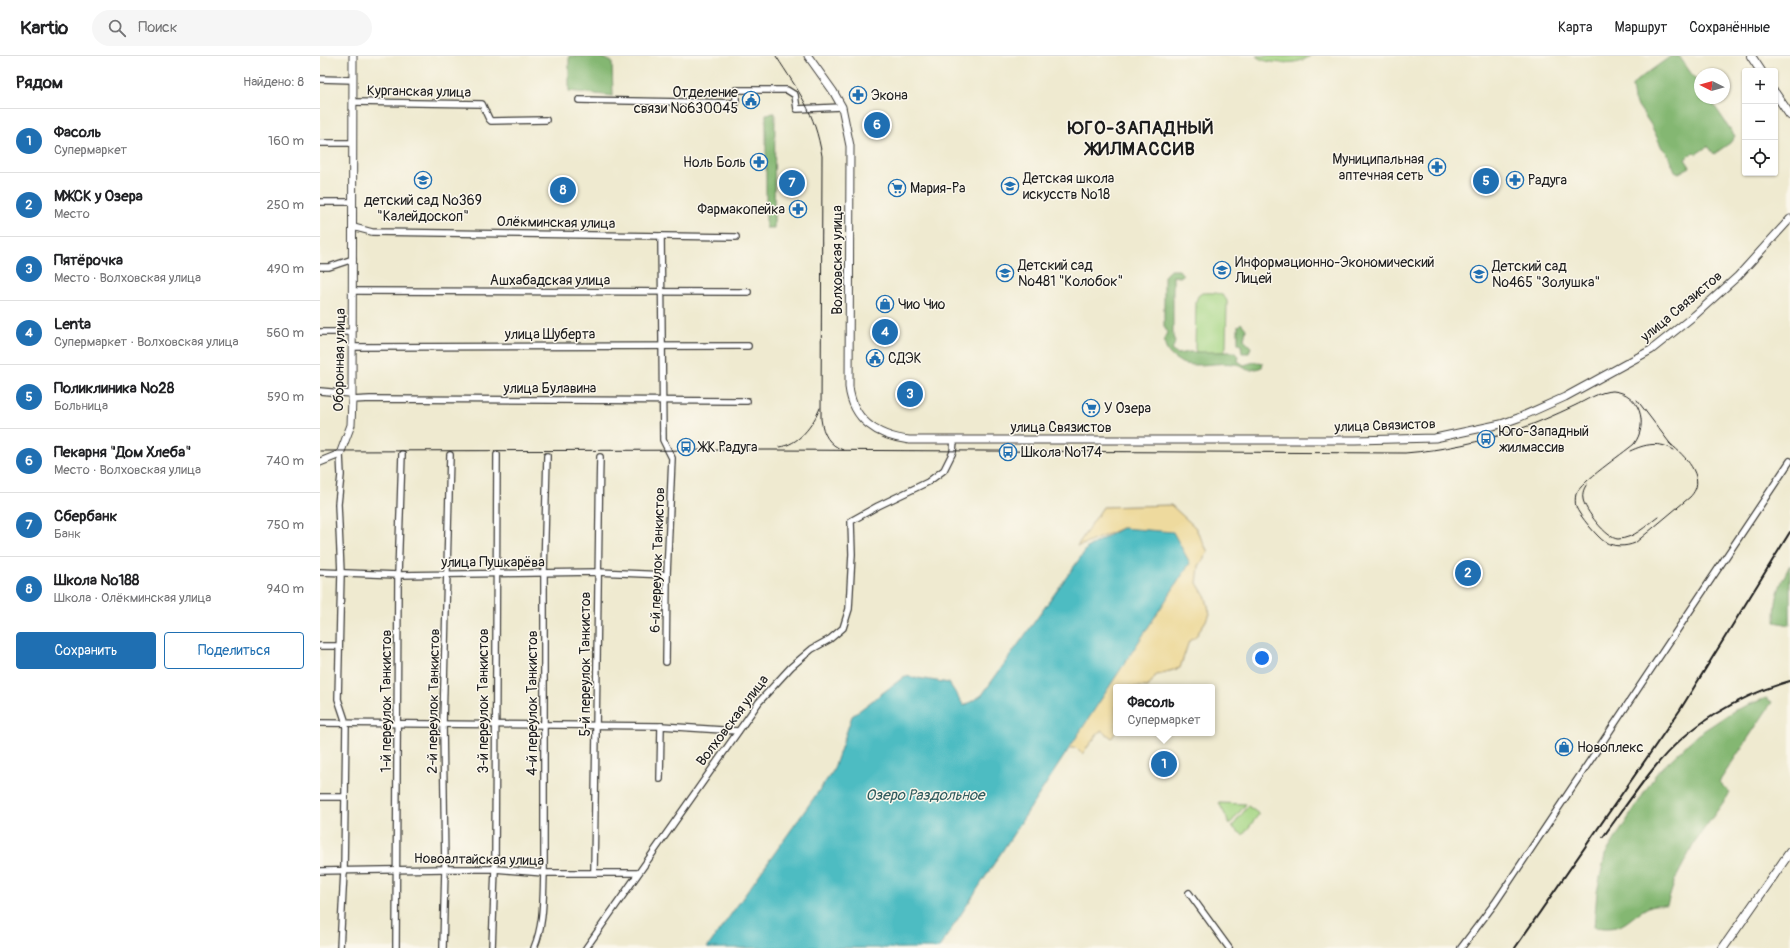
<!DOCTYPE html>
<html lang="ru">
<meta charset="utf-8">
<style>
:root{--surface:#fff;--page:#f6f6f6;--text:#202124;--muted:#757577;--line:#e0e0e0;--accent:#1f6fb2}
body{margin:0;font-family:Pangolin,sans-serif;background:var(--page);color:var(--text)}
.controls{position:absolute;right:12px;top:12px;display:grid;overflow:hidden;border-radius:4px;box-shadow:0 1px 3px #0004}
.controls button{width:36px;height:36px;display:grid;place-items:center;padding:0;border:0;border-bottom:1px solid var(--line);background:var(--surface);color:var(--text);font:20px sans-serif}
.compass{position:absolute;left:1374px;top:12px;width:36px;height:36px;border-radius:50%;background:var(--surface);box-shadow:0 1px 3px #0004;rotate:275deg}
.you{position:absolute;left:942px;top:602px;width:14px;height:14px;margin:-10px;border:3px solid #fff;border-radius:50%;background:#1a73e8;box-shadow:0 0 0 6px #1a73e833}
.badge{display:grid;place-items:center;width:26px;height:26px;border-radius:50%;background:var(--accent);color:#fff;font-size:13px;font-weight:700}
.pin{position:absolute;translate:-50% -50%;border:2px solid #fff;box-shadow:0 1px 4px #0006}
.popup{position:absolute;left:793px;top:628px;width:102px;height:52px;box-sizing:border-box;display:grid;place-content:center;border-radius:4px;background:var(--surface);filter:drop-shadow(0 1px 3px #0005);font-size:13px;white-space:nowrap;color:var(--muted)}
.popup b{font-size:15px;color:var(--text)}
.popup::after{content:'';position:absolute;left:50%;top:100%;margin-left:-8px;border:8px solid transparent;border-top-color:var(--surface)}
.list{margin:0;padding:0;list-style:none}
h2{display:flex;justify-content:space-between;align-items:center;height:52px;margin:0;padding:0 16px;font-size:17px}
h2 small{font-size:13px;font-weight:400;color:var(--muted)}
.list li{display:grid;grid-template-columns:26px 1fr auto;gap:12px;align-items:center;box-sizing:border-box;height:64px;padding:0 16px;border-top:1px solid var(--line)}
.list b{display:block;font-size:15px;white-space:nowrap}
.list p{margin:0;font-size:13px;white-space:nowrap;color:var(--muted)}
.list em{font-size:13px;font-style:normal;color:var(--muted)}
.actions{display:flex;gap:8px;padding:12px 16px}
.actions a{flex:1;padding:9px 0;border:1px solid var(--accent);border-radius:4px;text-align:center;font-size:14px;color:var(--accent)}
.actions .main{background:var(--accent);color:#fff}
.icon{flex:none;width:22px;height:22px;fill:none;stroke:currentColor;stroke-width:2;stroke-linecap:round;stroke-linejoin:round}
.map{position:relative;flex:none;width:1470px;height:892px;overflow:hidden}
header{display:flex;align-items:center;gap:24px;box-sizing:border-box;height:56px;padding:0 20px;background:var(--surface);border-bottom:1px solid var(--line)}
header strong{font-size:19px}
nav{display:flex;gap:22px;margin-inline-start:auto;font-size:14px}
.search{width:280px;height:36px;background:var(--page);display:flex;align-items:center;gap:10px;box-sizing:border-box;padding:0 14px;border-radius:22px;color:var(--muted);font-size:15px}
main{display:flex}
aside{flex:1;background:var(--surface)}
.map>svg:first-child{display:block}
.green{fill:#a6d684;stroke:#617950}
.forest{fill:#84b772;stroke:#506a47}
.sand{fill:#eeda9e;stroke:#857b5d}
.water{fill:#4dbcc2;stroke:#346c6f}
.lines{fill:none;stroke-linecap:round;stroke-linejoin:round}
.minor-casing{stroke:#3c3b37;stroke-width:8}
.tertiary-casing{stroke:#3c3b37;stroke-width:9}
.secondary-casing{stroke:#3c3b37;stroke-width:9}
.primary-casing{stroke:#3c3b37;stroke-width:10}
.minor{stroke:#fff;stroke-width:5.5}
.tertiary{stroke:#fff;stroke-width:7}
.secondary{stroke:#fff;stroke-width:7}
.primary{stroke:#fff;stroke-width:8}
.tram{stroke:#1c1c1c;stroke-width:1}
.rail{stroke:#1c1c1c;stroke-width:2}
.labels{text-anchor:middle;stroke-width:3;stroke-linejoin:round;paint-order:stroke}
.street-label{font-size:14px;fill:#1c1c1c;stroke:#fbf7ec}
.poi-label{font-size:14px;fill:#1c1c1c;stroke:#fbf7ec;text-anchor:start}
.water-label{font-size:15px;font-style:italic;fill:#305c5e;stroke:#fbf7ec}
.district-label{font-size:18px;font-weight:bold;letter-spacing:1px;fill:#1c1c1c;stroke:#fbf7ec}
</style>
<header>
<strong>Kartio</strong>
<div class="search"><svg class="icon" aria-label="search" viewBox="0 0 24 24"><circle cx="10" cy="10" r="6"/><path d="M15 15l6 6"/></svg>Поиск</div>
<nav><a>Карта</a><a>Маршрут</a><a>Сохранённые</a></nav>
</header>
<main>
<aside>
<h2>Рядом<small>Найдено: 8</small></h2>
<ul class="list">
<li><span class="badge">1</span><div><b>Фасоль</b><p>Супермаркет</p></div><em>160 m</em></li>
<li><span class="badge">2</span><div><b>МЖСК у Озера</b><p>Место</p></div><em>250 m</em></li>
<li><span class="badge">3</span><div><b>Пятёрочка</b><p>Место · Волховская улица</p></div><em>490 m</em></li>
<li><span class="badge">4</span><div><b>Lenta</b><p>Супермаркет · Волховская улица</p></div><em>560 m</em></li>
<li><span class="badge">5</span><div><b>Поликлиника №28</b><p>Больница</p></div><em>590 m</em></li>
<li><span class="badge">6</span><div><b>Пекарня &quot;Дом Хлеба&quot;</b><p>Место · Волховская улица</p></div><em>740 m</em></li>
<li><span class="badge">7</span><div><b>Сбербанк</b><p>Банк</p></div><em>750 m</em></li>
<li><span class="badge">8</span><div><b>Школа №188</b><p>Школа · Олёкминская улица</p></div><em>940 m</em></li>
</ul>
<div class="actions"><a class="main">Сохранить</a><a>Поделиться</a></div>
</aside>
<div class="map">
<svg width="1470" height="892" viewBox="0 0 1470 892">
<rect width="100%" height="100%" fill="#fbf7ec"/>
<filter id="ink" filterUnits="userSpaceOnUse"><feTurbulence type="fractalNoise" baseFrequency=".025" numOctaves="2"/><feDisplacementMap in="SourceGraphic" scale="8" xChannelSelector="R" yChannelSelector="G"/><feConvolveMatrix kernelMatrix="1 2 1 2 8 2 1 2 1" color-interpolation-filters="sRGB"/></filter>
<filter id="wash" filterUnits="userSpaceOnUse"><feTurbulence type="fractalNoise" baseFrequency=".012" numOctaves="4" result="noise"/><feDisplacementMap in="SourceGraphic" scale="16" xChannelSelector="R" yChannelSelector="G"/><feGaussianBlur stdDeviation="0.9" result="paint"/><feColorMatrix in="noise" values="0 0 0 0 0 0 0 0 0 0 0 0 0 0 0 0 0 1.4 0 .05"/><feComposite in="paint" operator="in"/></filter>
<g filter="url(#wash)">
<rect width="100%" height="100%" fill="#efead0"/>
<!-- green -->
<g class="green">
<path d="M936,0H990C981,9 945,9 936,0Z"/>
<path d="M882,237C891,237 903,235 907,245L906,291L904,296L877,297L875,293L876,245L878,240Z"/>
<polygon points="899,747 926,748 910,768"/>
<polygon points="928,750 939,758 923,779 912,771"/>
</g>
<!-- forest -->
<g class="forest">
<polygon points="249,0 279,0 292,6 293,40 249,35"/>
<polygon points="1351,0 1359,0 1380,30 1380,42 1389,42 1415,80 1410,87 1394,98 1388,90 1376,98 1374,96 1365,103 1370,111 1359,117 1355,115 1348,98 1342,92 1331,69 1314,44 1312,30 1316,25"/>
<polygon points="455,57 454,172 446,172 446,58"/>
<path d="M850,214H859L863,219L860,221L853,220V280L855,286L852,295L857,298L869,296H914L919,301L918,305L924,309L934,306L943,308L942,311C921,319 928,309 914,308C898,306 880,311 865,308C862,308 859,305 857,304C845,296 842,288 847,276L844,270V220Z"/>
<polygon points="921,267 926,273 924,284 931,291 929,297 922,297 921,289 918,287 918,270"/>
<path d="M1470,509V569L1455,566C1455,542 1458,531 1470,509Z"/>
<path d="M1446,642L1452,646L1399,726L1410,737L1376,784L1355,824L1347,849C1342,849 1335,848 1331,850C1306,861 1308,876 1274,871L1277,836L1285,799L1336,718L1377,679L1415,654Z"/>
</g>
<!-- sand -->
<polygon class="sand" points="851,449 875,471 888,496 879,510 877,527 886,542 890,558 875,582 869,585 860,612 836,619 828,631 796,631 796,676 792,682 781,674 762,698 756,692 749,692 870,507 802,472 765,488 757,490 783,451"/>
<!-- water -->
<polygon class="water" points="802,472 853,476 870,507 619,892 387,892 513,715 532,660 585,620 629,627 644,650 662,639 768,491"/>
</g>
<g filter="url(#ink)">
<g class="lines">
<defs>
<g id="minor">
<polyline points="0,23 33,24"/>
<polyline points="259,44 416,47 416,34 467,34 475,39 477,53 522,51"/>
<polyline points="33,46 162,48 169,63 171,65 226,64"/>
<polyline points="0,87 33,87"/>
<polyline points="0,146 33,146"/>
<polyline points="33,171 52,176 416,181"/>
<polyline points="341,180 343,384 352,402 347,519 346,606"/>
<polyline points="0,211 9,211 33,203"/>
<polyline points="33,235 428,236"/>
<polyline points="0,276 32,276"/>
<polyline points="32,291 428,290"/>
<polyline points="0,335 32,338"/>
<polyline points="32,344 50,343 427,345"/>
<polyline points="20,398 21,419 18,448 21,517 18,643 26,667 24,815 20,892"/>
<polyline points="0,516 78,519 277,516 347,519"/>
<polyline points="0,590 19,590"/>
<polyline points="0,667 341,670 418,675"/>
<polyline points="340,723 341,670"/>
<polyline points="0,741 25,741"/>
<polyline points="0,815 125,813 175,813 224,817 317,817"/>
<path d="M274,816C277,677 277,539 280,401"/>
<polyline points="869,837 909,892"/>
<polyline points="76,892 78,519 82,398"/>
<polyline points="123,892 125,813 123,667 130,399"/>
<polyline points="172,892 175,813 177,399"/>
<path d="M214,892C224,868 223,843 224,817V518L227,400"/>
<polyline points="266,892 439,646 471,611 492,593 510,583 523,572 529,553 532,498 531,465 558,450 608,426 624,414 633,396 634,384"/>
<polyline points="1141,892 1175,847 1470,405"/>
</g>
<polyline id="tertiary" points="0,406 20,398 31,369 32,344 33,0"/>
<path id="secondary" d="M488,0L513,35L522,51L530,90L529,331C533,364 557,380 589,384H1035L1115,382L1181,368L1198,362L1245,341L1331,294L1375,259L1418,220L1470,163"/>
<g id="primary">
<polyline points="1431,0 1441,15"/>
<polyline points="1455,37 1470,59"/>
<polyline points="1403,892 1470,796"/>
</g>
</defs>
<!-- minor casing -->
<use href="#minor" class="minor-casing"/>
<!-- tertiary casing -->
<use href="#tertiary" class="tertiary-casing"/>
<!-- secondary casing -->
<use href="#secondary" class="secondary-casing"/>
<!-- primary casing -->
<use href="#primary" class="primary-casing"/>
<!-- minor -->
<use href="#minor" class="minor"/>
<!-- tertiary -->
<use href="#tertiary" class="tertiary"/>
<!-- secondary -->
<use href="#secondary" class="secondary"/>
<!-- primary -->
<use href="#primary" class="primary"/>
<!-- tram -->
<g class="tram">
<path d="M456,0C479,36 495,56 502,100L501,363C503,378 509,389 523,394"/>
<polyline points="1317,344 1352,390"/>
<path d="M459,391C479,389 493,369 500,352"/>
<path d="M0,395L451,394L1085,397C1123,394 1161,386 1197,374C1217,367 1235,359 1254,350C1265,345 1280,335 1293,335C1320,337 1329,368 1314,388C1301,399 1262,425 1256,438C1255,442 1255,447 1256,451C1259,459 1278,482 1285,486C1294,491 1306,491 1315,487L1370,441C1372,439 1374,436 1375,434C1383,417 1361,396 1349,387"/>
<path d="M1310,395C1325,388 1339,385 1354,394"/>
<path d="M1267,428C1264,432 1262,437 1263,443C1264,453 1287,483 1298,483C1313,483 1327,469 1338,461"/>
</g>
<!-- rail -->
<g class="rail">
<path d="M1283,781C1300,758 1316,734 1334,712C1368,669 1418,640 1470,625"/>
<polyline points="1195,892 1360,654 1470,476"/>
</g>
</g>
</g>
<!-- icons -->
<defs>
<symbol id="pharmacy-ring" viewBox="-11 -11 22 22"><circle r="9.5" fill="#fbf7ec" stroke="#1f6fb2" stroke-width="1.5"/><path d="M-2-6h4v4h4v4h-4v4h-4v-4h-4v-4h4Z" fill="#1f6fb2"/></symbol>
<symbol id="civic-ring" viewBox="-11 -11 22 22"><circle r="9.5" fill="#fbf7ec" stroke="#1f6fb2" stroke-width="1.5"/><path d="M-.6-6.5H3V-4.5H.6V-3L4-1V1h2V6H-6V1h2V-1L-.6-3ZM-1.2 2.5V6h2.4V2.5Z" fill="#1f6fb2"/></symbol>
<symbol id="school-ring" viewBox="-11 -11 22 22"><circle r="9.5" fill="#fbf7ec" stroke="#1f6fb2" stroke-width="1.5"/><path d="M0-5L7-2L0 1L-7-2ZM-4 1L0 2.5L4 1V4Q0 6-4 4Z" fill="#1f6fb2"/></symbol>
<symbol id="supermarket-ring" viewBox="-11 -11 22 22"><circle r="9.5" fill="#fbf7ec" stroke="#1f6fb2" stroke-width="1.5"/><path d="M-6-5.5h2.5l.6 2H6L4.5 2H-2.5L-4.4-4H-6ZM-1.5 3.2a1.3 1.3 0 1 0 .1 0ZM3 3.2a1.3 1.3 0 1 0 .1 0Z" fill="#1f6fb2"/></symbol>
<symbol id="shop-ring" viewBox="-11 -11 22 22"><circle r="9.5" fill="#fbf7ec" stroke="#1f6fb2" stroke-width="1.5"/><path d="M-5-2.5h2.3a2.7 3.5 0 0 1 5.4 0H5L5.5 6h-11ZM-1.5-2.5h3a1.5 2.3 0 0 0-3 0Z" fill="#1f6fb2"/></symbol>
<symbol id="bus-ring" viewBox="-11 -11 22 22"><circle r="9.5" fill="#fbf7ec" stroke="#1f6fb2" stroke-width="1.5"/><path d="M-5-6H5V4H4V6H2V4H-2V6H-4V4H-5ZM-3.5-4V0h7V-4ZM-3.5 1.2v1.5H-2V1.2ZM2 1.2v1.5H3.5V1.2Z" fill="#1f6fb2"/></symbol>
</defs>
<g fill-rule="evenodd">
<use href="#pharmacy-ring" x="528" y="29" width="20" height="20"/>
<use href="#civic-ring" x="421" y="34" width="20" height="20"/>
<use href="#pharmacy-ring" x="429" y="96" width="20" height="20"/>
<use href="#pharmacy-ring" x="1107" y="101" width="20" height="20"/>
<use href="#school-ring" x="93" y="114" width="20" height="20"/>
<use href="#pharmacy-ring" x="1185" y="114" width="20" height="20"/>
<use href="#school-ring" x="680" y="120" width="20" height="20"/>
<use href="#supermarket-ring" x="567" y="122" width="20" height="20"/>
<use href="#pharmacy-ring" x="468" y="143" width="20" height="20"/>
<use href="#school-ring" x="892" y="204" width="20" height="20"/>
<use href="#school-ring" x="675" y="207" width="20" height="20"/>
<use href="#school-ring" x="1149" y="208" width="20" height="20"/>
<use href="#shop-ring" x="555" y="238" width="20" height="20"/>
<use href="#civic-ring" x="545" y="292" width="20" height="20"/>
<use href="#supermarket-ring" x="761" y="342" width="20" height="20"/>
<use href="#bus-ring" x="1156" y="373" width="20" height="20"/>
<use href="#bus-ring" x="356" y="381" width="20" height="20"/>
<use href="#bus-ring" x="678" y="386" width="20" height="20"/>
<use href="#shop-ring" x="1234" y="681" width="20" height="20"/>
</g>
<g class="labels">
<!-- street labels -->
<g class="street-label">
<text transform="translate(99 35) rotate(1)" y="5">Курганская улица</text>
<text transform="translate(236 166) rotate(1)" y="5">Олёкминская улица</text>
<text transform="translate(517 204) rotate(-90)" y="5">Волховская улица</text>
<text x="230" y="229">Ашхабадская улица</text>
<text transform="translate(1361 250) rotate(-40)" y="5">улица Связистов</text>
<text x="230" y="283">улица Шуберта</text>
<text transform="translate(19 304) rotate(-89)" y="5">Оборонная улица</text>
<text x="230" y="337">улица Булавина</text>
<text transform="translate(1065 369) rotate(-2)" y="5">улица Связистов</text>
<text x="741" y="376">улица Связистов</text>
<text transform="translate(337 504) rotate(-88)" y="5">6-й переулок Танкистов</text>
<text x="173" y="511">улица Пушкарёва</text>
<text transform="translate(265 608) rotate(-90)" y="5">5-й переулок Танкистов</text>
<text transform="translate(66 645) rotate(-90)" y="5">1-й переулок Танкистов</text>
<text transform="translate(113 645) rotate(-89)" y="5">2-й переулок Танкистов</text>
<text transform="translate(163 645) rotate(-90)" y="5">3-й переулок Танкистов</text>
<text transform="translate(212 647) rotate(-90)" y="5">4-й переулок Танкистов</text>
<text transform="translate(412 664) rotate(-53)" y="5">Волховская улица</text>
<text transform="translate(159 803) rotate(1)" y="5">Новоалтайская улица</text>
</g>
<!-- poi labels -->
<g class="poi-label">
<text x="418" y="41" text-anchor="end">Отделение<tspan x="418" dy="16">связи №630045</tspan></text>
<text x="551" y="44">Экона</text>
<text x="1104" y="108" text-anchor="end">Муниципальная<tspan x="1104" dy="16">аптечная сеть</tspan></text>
<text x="426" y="111" text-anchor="end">Ноль Боль</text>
<text x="703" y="127">Детская школа<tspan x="703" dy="16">искусств №18</tspan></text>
<text x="1208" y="129">Радуга</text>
<text x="590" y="137">Мария-Ра</text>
<text x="103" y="149" text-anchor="middle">детский сад №369<tspan x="103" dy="16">"Калейдоскоп"</tspan></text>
<text x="465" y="158" text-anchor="end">Фармакопейка</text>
<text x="915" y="211">Информационно-Экономический<tspan x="915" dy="16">Лицей</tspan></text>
<text x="698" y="214">Детский сад<tspan x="698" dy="16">№481 "Колобок"</tspan></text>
<text x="1172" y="215">Детский сад<tspan x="1172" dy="16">№465 "Золушка"</tspan></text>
<text x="578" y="253">Чио Чио</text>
<text x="568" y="307">СДЭК</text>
<text x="784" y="357">У Озера</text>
<text x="1179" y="380">Юго-Западный<tspan x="1179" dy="16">жилмассив</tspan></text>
<text x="379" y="396">ЖК Радуга</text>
<text x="701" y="401">Школа №174</text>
<text x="1257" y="696">Новоплекс</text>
</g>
<!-- water labels -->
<g class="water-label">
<text x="605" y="744">Озеро Раздольное</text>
</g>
<!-- district labels -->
<g class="district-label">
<text x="821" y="78">ЮГО-ЗАПАДНЫЙ<tspan x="821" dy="21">ЖИЛМАССИВ</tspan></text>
</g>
</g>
</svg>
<div class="controls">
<button>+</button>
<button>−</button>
<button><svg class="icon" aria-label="locate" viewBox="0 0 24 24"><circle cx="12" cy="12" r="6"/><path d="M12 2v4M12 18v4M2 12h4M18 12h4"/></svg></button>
</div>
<svg class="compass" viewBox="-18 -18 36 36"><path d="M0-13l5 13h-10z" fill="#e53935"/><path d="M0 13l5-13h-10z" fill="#757577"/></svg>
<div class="you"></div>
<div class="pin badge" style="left:844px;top:708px">1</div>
<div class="popup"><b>Фасоль</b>Супермаркет</div>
<div class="pin badge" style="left:1148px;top:517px">2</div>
<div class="pin badge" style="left:590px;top:338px">3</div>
<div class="pin badge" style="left:565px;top:276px">4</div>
<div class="pin badge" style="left:1166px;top:125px">5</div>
<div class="pin badge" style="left:557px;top:69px">6</div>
<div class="pin badge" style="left:472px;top:127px">7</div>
<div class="pin badge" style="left:243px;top:134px">8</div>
</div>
</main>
